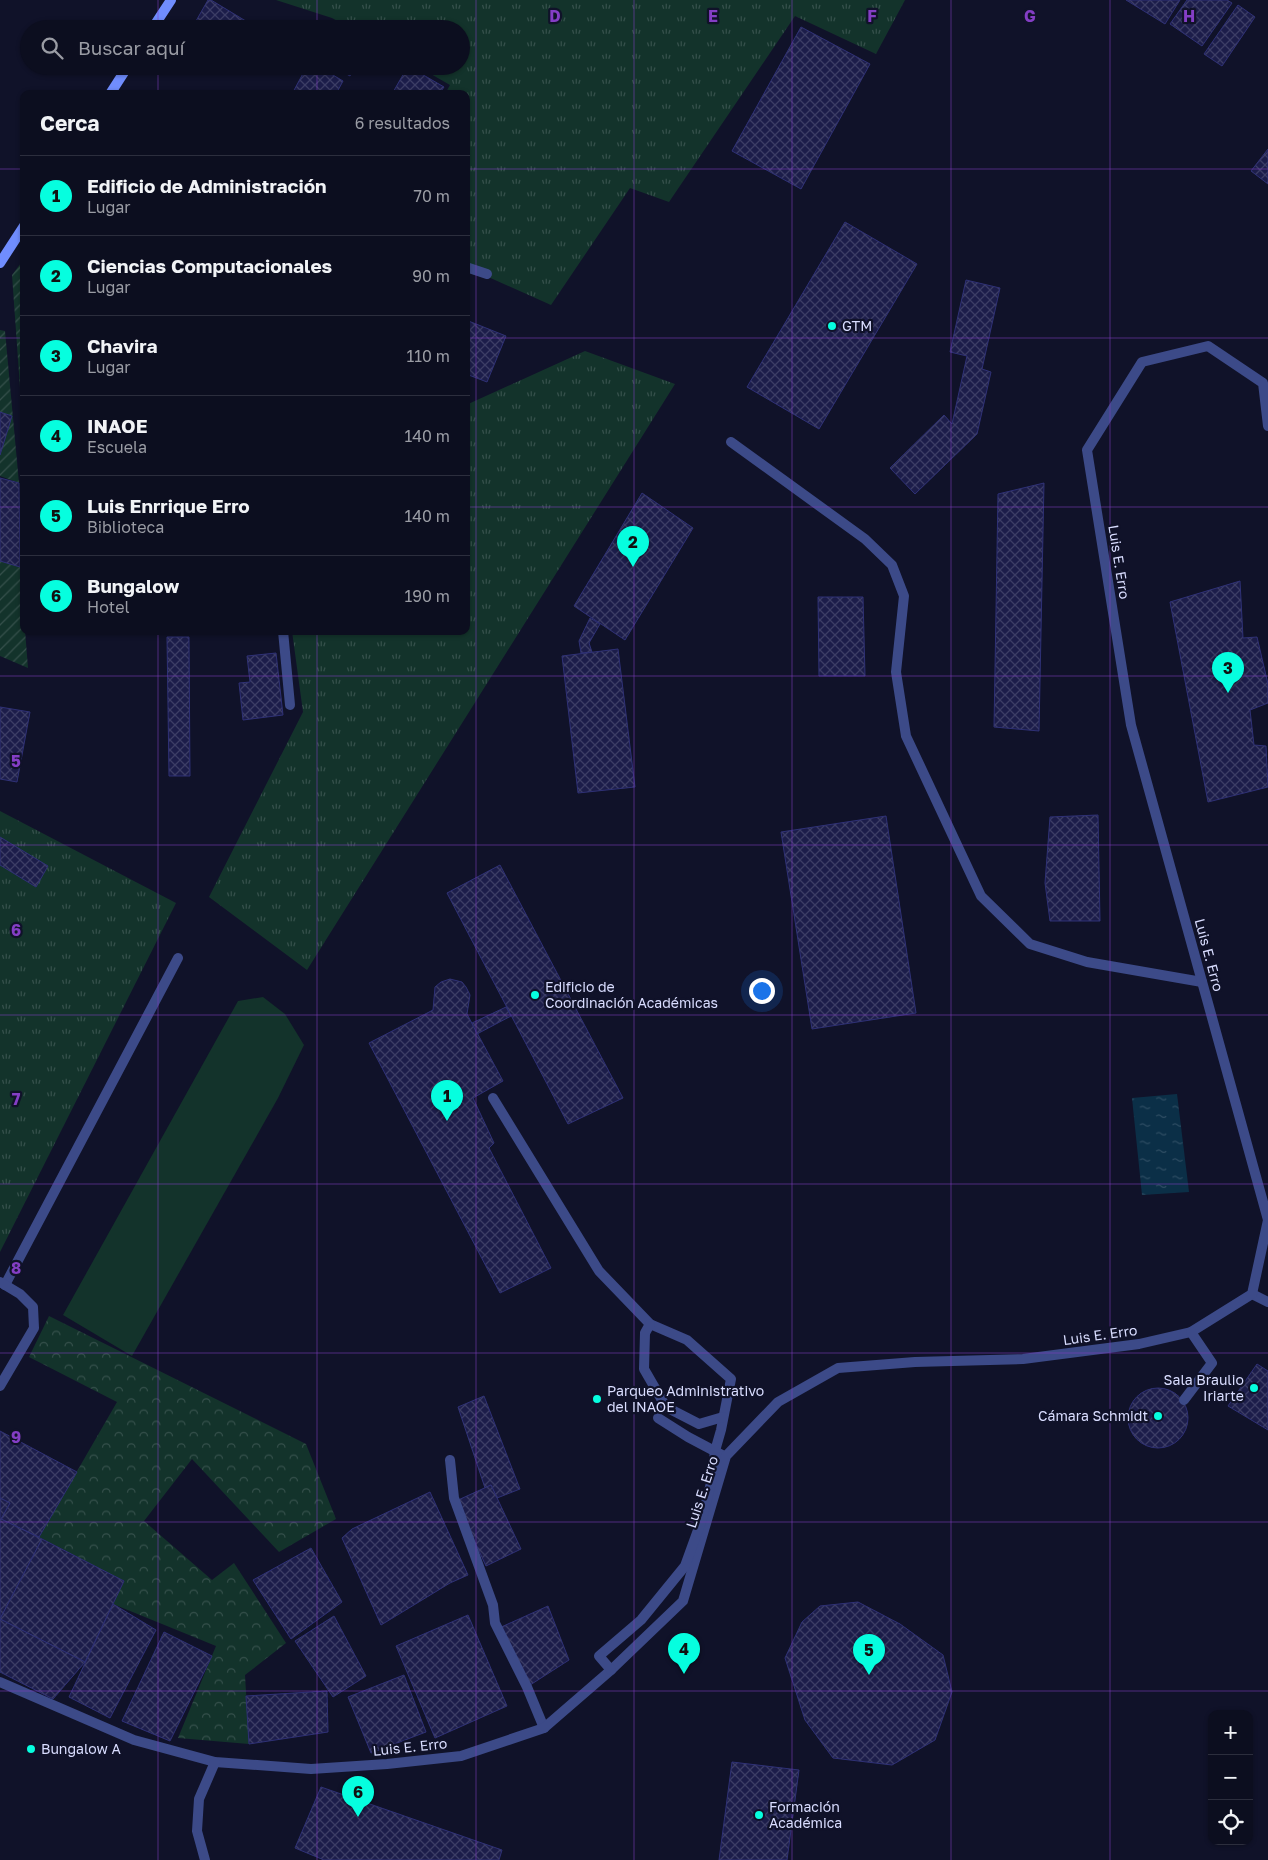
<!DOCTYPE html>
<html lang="es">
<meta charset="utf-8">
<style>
:root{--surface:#0c0e1f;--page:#1a1c2c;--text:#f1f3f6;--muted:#9a9ca4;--line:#2c2e3d;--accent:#06fedf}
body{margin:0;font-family:"Golos Text",sans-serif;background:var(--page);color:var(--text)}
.controls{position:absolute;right:15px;bottom:15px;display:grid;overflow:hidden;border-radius:10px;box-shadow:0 1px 4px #0004}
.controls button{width:45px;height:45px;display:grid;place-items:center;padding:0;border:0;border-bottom:1px solid var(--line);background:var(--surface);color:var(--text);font:25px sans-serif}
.you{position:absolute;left:761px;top:990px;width:18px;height:18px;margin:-12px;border:4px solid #fff;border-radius:50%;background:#1a73e8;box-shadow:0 0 0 8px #1a73e833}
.badge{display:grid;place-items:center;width:32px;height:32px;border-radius:50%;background:var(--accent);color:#111;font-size:16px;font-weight:700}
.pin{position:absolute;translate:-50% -41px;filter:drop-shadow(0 1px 2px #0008)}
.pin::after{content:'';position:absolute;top:26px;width:18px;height:15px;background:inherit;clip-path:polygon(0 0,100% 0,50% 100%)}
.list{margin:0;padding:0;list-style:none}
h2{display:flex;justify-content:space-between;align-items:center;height:65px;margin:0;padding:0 20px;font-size:21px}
h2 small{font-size:16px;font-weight:400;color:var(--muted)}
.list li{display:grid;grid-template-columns:32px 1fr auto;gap:15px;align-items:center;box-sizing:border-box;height:80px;padding:0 20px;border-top:1px solid var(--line)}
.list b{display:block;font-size:19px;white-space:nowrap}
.list p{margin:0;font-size:16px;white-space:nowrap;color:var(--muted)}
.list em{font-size:16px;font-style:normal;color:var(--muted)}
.icon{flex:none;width:28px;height:28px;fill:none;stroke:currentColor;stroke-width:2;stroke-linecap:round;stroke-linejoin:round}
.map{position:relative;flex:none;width:1268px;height:1860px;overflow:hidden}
.search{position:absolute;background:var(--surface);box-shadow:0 1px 4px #0004;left:20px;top:20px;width:450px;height:55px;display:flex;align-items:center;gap:12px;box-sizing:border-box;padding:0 18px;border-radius:28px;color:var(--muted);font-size:19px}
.panel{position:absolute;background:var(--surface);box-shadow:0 1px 4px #0004;left:20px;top:90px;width:450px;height:545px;border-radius:10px}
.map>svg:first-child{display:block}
.grass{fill:url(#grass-tufts)}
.forest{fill:url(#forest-crowns)}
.park{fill:#13332b}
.garden{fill:url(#garden-furrows)}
.water{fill:url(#water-ripples)}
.building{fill:url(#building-cross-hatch);stroke:#2f3176}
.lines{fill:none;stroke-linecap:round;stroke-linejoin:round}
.service{stroke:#3c4a88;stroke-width:10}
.pedestrian{stroke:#3c4a88;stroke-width:10}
.minor{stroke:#3c4a88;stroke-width:10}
.secondary{stroke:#708dfe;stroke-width:10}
.grid{fill:none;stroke:#843ec5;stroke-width:1;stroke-opacity:0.55}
.poi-dot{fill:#06fedf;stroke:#101229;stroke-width:2}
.labels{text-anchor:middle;stroke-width:4.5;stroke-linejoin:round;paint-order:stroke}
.poi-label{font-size:14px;fill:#d9ddff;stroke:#101229;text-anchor:start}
.street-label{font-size:14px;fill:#d9ddff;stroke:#101229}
.grid-label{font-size:16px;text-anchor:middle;font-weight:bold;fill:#843ec5;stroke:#101229;stroke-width:4.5;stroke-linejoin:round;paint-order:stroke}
</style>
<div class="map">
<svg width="1268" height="1860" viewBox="0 0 1268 1860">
<defs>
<pattern id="grass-tufts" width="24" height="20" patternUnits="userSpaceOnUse" patternTransform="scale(1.25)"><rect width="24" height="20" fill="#13332b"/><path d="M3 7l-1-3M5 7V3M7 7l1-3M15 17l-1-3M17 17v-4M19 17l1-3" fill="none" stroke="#35504b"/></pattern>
<pattern id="forest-crowns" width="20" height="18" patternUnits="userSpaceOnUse" patternTransform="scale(1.25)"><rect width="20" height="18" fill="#13332b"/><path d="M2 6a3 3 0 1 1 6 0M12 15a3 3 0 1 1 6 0" fill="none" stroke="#35504b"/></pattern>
<pattern id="garden-furrows" width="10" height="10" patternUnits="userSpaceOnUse" patternTransform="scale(1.25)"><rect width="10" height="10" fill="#13332b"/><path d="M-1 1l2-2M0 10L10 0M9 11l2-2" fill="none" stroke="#35504b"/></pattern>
<pattern id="water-ripples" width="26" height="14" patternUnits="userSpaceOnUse" patternTransform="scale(1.25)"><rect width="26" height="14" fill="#0b2f47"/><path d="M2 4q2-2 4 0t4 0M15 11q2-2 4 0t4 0" fill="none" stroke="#2e4d63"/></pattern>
<pattern id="building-cross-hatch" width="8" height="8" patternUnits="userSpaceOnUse" patternTransform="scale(1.25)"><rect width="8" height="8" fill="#1c1d4a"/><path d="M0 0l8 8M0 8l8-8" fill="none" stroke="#3c3d65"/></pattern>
</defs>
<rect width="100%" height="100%" fill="#101229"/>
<!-- grass -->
<g class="grass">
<polygon points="276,0 905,0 876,54 795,16 669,202 630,188 551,305 466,267 466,94 445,94 450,85 417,66 461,66 461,29 352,29 332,18"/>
<polygon points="585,351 675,384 307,970 209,897 303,712 292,631 466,631 466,405"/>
<polygon points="0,811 176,903 0,1252"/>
</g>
<!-- forest -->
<polygon class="forest" points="49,1316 306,1444 336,1519 279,1552 192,1459 144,1521 212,1580 234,1563 286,1643 245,1675 249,1744 178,1738 216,1646 113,1604 124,1581 39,1537 117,1402 29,1357"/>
<!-- park -->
<polygon class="park" points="263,997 285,1014 304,1045 278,1098 132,1356 63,1315 238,1001"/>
<!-- garden -->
<g class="garden">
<polygon points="24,259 24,444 12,275"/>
<polygon points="0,330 5,331 19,483 0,476"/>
<polygon points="0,559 20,567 28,668 0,656"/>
</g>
<!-- water -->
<polygon class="water" points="1177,1094 1189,1192 1142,1195 1132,1098"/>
<!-- building -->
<g class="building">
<polygon points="208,0 211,0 259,29 194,29 192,28"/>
<polygon points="1126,0 1180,0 1165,24"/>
<polygon points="1187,0 1227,0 1232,3 1202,46 1170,24"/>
<polygon points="1238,5 1255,17 1222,66 1204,54"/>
<polygon points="801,27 870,64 801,189 732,151"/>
<polygon points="307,66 318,66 343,81 336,94 292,94"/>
<polygon points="332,66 355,66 350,76"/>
<polygon points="408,66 444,87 439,94 392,94"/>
<polygon points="1268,149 1268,184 1251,171"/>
<polygon points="845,222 917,264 819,429 747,387"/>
<polygon points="966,280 1000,288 982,369 991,372 977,434 915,494 890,468 944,415 952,424 967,356 950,352"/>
<polygon points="466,320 506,336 487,382 466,374"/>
<polygon points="0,412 12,416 0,455"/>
<polygon points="0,478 19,483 20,567 0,561"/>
<polygon points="1044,483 1039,731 994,727 998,494"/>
<polygon points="642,493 693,528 625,640 574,606"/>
<polygon points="1240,581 1243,638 1257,637 1268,684 1268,703 1250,710 1254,745 1266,746 1268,787 1208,802 1170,602"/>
<polygon points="818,597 863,597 865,676 819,676"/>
<polygon points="590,618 600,624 589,643 592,652 581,653 579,641"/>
<polygon points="167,637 189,637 190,776 169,776"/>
<polygon points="618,649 635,787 578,793 562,656"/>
<polygon points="276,653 283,715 243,720 239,683 250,682 247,656"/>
<polygon points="0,707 30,712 17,782 0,779"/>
<polygon points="1098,815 1100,921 1050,921 1045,883 1050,817"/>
<polygon points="886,816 916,1013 812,1029 781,832"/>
<polygon points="0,837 48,866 36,887 0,865"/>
<polygon points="500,865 623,1098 568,1124 447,893"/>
<polygon points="450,979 462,982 466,987 470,995 467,1014 503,1081 473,1098 494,1143 489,1148 551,1268 500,1293 369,1043 433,1010 435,987 441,982"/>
<polygon points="506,1007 511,1016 477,1034 472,1023"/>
<polygon points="1257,1364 1268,1371 1268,1430 1228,1406"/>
<circle cx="1158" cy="1418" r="30"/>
<polygon points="484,1396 520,1489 497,1498 491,1485 485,1488 458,1407"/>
<polygon points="0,1431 77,1472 39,1537 1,1519 10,1503 0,1498"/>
<polygon points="491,1485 521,1549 486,1566 456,1501"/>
<polygon points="430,1492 468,1575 450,1583 381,1625 342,1538 352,1529"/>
<polygon points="0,1498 10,1503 1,1519 42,1539 0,1619"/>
<polygon points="42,1539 124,1581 85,1662 0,1619"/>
<polygon points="311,1548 342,1602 291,1639 253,1580"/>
<polygon points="858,1602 900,1624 943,1655 952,1692 935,1740 892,1765 833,1758 805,1720 785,1658 802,1622 820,1606"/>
<polygon points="113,1604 156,1630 110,1718 69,1697"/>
<polygon points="548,1606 569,1660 527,1687 499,1628"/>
<polygon points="468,1615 507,1706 435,1738 396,1646"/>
<polygon points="334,1616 366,1676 333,1697 295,1641"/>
<polygon points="0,1619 85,1662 53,1699 0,1672"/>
<polygon points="164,1632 212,1656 170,1741 122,1721"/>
<polygon points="404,1675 426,1732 371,1753 348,1697"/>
<polygon points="327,1691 328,1732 249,1744 246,1696"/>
<polygon points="732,1762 799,1770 787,1860 719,1860"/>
<polygon points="321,1787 502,1850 499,1860 324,1860 295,1848"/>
</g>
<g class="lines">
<!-- service -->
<g class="service">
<polyline points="731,442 865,539 892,565 904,596 896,672 906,736 981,896 1030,944 1087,962 1202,982"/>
<polyline points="1252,1294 1268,1302"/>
<polyline points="658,1418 688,1437 722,1455"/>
<polyline points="450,1460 454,1498 493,1605 495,1623 527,1687 544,1728"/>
<polyline points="0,1682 134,1740 215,1762 311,1769 387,1764 461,1756 544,1728 611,1670 683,1601 726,1456 778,1402 838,1368 915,1362 1023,1359 1139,1344 1191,1332 1252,1294 1268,1220 1131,725 1087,450 1142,362 1208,346 1263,383 1268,426"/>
<polyline points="205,1860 197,1831 199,1799 215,1762"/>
</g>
<!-- pedestrian -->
<g class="pedestrian">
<polyline points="493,1098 599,1271 650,1324 687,1340 731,1379 721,1430 715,1451 711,1483 702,1519 685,1566 641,1620 599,1656 611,1670"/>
<polyline points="650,1324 645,1333 644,1369 666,1407 699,1424 723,1417"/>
<polyline points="1184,1400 1212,1363 1191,1332"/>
</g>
<!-- minor -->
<g class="minor">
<polyline points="466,267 487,274"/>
<polyline points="283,631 290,705"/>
<polyline points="5,1285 178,958"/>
<polyline points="0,1386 34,1328 33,1307 20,1294 0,1282"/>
</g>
<!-- secondary -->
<g class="secondary">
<polyline points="152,29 171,0"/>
<polyline points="110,94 128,66"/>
<polyline points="0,263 24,226"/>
</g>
</g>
<!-- grid -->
<path class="grid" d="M158,0V29M317,0V29M476,0V1860M634,0V1860M792,0V1860M951,0V1860M1110,0V1860M158,66V94M317,66V94M0,169H24M466,169H1268M0,338H24M466,338H1268M0,507H24M466,507H1268M158,631V1860M317,631V1860M0,676H1268M0,845H1268M0,1015H1268M0,1184H1268M0,1353H1268M0,1522H1268M0,1691H1268"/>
<!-- markers -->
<g class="poi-dot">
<circle cx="832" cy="326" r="5"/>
<circle cx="535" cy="995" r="5"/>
<circle cx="1254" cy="1388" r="5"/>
<circle cx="597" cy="1399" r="5"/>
<circle cx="1158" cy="1416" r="5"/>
<circle cx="31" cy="1749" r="5"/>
<circle cx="759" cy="1815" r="5"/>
</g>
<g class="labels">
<!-- poi labels -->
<g class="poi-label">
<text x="842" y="331">GTM</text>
<text x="545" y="992">Edificio de<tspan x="545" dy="16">Coordinación Académicas</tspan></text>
<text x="1244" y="1385" text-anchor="end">Sala Braulio<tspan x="1244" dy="16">Iriarte</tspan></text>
<text x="607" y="1396">Parqueo Administrativo<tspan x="607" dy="16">del INAOE</tspan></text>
<text x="1148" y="1421" text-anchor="end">Cámara Schmidt</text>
<text x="41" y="1754">Bungalow A</text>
<text x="769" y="1812">Formación<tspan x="769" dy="16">Académica</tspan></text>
</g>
<!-- street labels -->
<g class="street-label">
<text transform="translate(1119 562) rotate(81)" y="5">Luis E. Erro</text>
<text transform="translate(1209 955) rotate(75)" y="5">Luis E. Erro</text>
<text transform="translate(1100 1335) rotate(-8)" y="5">Luis E. Erro</text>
<text transform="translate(702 1492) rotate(-72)" y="5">Luis E. Erro</text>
<text transform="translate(410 1747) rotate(-6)" y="5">Luis E. Erro</text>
</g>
</g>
<g class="grid-label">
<text x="555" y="22">D</text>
<text x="713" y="22">E</text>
<text x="872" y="22">F</text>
<text x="1030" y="22">G</text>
<text x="1189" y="22">H</text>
<text x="16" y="767">5</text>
<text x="16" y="936">6</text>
<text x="16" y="1105">7</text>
<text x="16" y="1274">8</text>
<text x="16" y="1443">9</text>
</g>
</svg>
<div class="controls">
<button>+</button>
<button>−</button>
<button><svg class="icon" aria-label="locate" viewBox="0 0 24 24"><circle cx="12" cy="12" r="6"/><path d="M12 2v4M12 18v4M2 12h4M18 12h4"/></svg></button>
</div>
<div class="you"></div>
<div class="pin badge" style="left:447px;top:1121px">1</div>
<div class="pin badge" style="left:633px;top:567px">2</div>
<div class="pin badge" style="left:1228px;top:693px">3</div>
<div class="pin badge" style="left:684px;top:1674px">4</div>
<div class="pin badge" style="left:869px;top:1675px">5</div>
<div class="pin badge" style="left:358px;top:1817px">6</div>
<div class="search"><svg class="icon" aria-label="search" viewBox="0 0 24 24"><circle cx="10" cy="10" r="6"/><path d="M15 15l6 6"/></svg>Buscar aquí</div>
<section class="panel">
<h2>Cerca<small>6 resultados</small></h2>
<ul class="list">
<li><span class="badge">1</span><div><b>Edificio de Administración</b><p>Lugar</p></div><em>70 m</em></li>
<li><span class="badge">2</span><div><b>Ciencias Computacionales</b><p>Lugar</p></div><em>90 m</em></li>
<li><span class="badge">3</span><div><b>Chavira</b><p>Lugar</p></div><em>110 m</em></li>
<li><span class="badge">4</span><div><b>INAOE</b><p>Escuela</p></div><em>140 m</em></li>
<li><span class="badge">5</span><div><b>Luis Enrrique Erro</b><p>Biblioteca</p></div><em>140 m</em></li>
<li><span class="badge">6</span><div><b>Bungalow</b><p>Hotel</p></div><em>190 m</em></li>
</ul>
</section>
</div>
